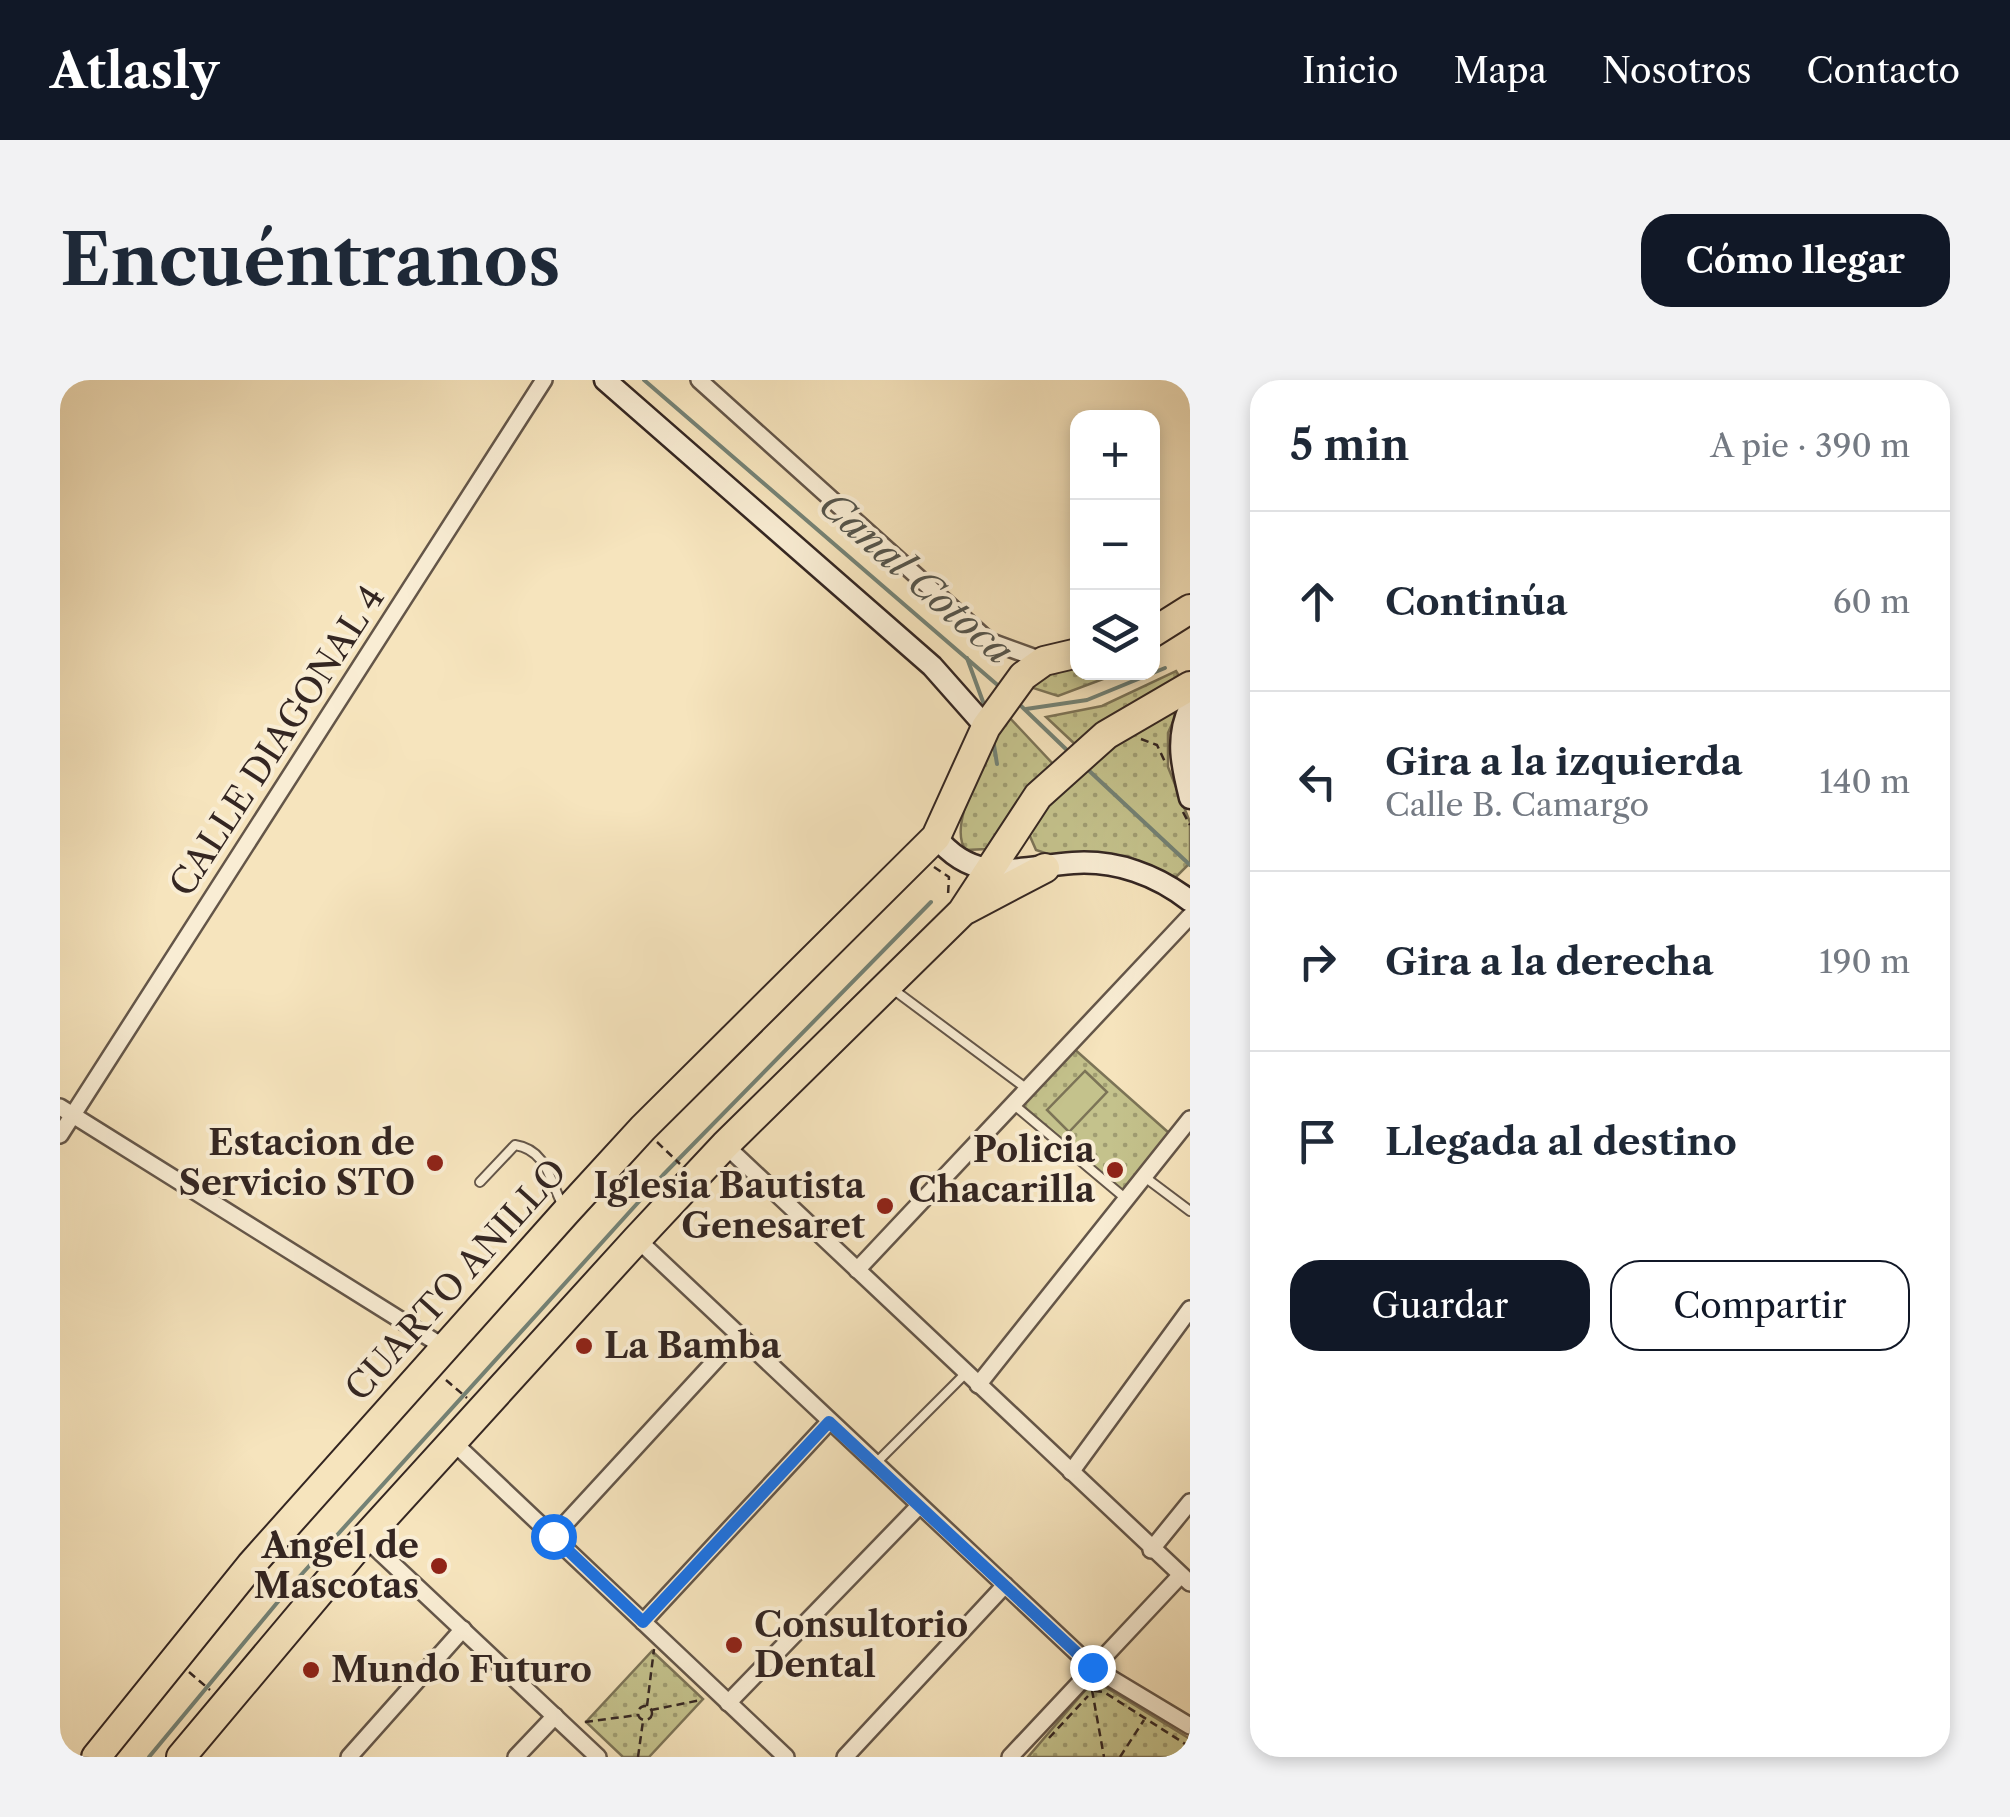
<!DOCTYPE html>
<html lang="es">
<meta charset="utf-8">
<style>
:root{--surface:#fff;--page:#f2f2f3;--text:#1f2937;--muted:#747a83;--line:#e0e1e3;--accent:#111827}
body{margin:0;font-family:"Libre Caslon Text",serif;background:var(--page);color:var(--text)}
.controls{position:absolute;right:30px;top:30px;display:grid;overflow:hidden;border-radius:20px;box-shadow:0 5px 15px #0003}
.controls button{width:90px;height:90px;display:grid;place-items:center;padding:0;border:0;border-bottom:2px solid var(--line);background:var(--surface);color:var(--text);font:50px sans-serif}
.stop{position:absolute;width:30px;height:30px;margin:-22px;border:8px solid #1a73e8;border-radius:50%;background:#fff}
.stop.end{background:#1a73e8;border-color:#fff;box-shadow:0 2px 10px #0008}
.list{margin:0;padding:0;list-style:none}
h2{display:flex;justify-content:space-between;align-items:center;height:130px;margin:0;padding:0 40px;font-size:42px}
h2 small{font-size:32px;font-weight:400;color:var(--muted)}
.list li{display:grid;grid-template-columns:65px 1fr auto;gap:30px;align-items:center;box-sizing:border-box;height:180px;padding:0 40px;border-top:2px solid var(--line)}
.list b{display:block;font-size:38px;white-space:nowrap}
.list p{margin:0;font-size:32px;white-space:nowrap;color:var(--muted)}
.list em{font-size:32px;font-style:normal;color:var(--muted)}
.actions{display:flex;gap:20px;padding:30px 40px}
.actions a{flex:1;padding:22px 0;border:2px solid var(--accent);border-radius:30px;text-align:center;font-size:35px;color:var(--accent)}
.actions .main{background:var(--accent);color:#fff}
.icon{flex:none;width:55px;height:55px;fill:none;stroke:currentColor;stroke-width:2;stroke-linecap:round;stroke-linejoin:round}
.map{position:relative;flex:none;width:1130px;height:1377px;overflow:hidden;border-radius:30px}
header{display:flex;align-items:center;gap:60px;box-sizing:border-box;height:140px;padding:0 50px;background:var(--accent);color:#fff}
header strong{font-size:48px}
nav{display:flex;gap:55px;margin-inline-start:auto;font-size:35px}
.intro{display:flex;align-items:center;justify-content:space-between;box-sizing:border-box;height:240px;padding:0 60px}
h1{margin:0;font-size:70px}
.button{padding:25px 45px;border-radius:30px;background:var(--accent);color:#fff;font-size:35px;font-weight:700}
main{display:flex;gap:60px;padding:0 60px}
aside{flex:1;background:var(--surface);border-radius:30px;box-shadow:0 5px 15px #0003}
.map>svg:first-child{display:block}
.grass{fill:url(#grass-dots);stroke:#7c7457;stroke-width:2.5}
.pitch{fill:#c4c28c;stroke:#7c7457;stroke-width:2.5}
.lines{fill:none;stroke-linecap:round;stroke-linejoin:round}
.stream{stroke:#748275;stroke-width:4}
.lane-casing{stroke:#645649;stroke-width:12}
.street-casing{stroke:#645649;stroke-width:20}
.secondary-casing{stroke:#342622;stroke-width:25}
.highway-casing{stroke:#342622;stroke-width:32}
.path{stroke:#342622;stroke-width:2.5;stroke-dasharray:8 5;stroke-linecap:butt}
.lane{stroke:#f9edd4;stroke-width:8}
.street{stroke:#f9edd4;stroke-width:15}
.secondary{stroke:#f9edd4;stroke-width:20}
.highway{stroke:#f6e4bd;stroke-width:28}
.route{stroke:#1a73e8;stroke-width:12}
.poi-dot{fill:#8f2418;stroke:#f9edd4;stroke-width:4}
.labels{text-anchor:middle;stroke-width:8;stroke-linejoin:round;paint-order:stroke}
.street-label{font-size:35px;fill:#342622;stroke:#f9edd4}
.poi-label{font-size:35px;font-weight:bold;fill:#342622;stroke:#f9edd4;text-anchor:end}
.water-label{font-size:38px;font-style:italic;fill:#54544b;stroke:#f9edd4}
</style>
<header>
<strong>Atlasly</strong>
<nav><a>Inicio</a><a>Mapa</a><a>Nosotros</a><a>Contacto</a></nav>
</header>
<div class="intro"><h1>Encuéntranos</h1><a class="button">Cómo llegar</a></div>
<main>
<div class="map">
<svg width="1130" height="1377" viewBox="0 0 1130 1377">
<defs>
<pattern id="grass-dots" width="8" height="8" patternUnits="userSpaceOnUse" patternTransform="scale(2.5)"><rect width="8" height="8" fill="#c4c28c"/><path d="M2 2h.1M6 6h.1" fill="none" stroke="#a09d72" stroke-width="1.8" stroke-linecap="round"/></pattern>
</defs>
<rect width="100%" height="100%" fill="#f6e4bd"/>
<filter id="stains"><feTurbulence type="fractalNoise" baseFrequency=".002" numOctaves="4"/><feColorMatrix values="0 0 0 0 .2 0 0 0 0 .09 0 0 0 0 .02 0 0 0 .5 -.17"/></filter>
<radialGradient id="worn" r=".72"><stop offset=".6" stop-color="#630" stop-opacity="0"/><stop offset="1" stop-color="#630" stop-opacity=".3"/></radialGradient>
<!-- grass -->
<g class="grass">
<polygon points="1017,286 1018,292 1059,293 998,316 970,307 1001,288"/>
<polygon points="1116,291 1121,299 1080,319 1018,367 986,337 1042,326"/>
<polygon points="1122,321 1108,353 1108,387 1130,442 1130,483 1114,499 1068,476 991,475 976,470 969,454 971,439 1051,362"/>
<path d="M948,336L994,385L927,469L906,470C885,446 933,360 948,336Z"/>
<polygon points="1012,667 1109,753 1063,812 961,724"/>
<polygon points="592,1271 643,1319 589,1377 563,1377 526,1342"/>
<polygon points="1042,1305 1130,1359 1130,1377 968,1377 1028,1307"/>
</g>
<!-- pitch -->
<polygon class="pitch" points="1025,691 1047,712 1009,752 987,730"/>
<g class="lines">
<!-- stream -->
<g class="stream">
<polyline points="584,0 941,308"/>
<polyline points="907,278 926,330"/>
<polyline points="959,324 1010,373"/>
<polyline points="966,329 1027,320 1105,288"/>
<polyline points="933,359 937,384"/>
<polyline points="1024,386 1130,485"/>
<polyline points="89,1377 231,1206 603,795 871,522"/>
</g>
<defs>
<g id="lane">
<polyline points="834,610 967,709"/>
<polyline points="953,724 1065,818"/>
<polyline points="1086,798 1130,831"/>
<path d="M420,802L455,765C488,770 490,803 504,828"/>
<polyline points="814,1085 906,993"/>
</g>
<g id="street">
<polyline points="639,0 929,261 984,281"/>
<polyline points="0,727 387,969"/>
<polyline points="0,755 484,0"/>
<polyline points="665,765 1130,1203"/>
<polyline points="577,859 1032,1287 1130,1346"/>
<polyline points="797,890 1130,536"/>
<polyline points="918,1005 1130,739"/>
<polyline points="392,1061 726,1377"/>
<polyline points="1011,1092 1130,929"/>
<polyline points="493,1157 678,956"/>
<polyline points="305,1158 538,1377"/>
<polyline points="1091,1170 1130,1122"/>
<polyline points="583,1242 769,1042"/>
<polyline points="668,1323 858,1127"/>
<polyline points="289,1377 403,1249"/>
<polyline points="456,1377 495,1336"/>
<polyline points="785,1377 945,1205"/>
<polyline points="950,1377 1119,1197"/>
</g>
<g id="secondary">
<polyline points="545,0 872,286 926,347"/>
<path d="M1130,327C1115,358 1122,386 1130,418"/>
<path d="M876,457C916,506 958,487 1013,483C1056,480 1097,495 1130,521"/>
</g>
<g id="highway">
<polyline points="1092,253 1130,229"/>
<polyline points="907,529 985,488"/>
<polyline points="36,1377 191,1185 506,832 583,748 876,457 926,347 963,296 984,281 1018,273"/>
<polyline points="121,1377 305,1158 577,859 665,765 902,532 978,416 1046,355 1130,306"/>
</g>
</defs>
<!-- lane casing -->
<use href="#lane" class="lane-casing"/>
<!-- street casing -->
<use href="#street" class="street-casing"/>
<!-- secondary casing -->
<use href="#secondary" class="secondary-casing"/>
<!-- highway casing -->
<use href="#highway" class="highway-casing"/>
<!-- path -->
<g class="path">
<polyline points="1081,359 1097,365 1105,382"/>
<polyline points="1123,432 1130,445"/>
<polyline points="874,487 889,497 888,515"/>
<polyline points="597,762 620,784"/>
<polyline points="386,1000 407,1018"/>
<polyline points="129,1292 150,1310"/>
<polyline points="1032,1310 1044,1377"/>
<polyline points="1034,1311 1044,1312 1130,1367"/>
<polyline points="587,1326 594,1269"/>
<circle cx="585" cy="1333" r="7"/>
<polyline points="591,1330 641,1320"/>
<polyline points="525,1342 578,1335"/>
<polyline points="989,1358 1028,1316"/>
<polyline points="578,1377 583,1341"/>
<polyline points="1060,1377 1084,1340"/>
</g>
<!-- lane -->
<use href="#lane" class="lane"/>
<!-- street -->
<use href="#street" class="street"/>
<!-- secondary -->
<use href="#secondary" class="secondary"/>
<!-- highway -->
<use href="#highway" class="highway"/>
</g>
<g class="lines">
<!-- route -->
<polyline class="route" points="493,1156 583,1242 769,1042 1032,1287"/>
</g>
<!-- markers -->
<g class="poi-dot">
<circle cx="375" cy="783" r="10"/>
<circle cx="1055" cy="790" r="10"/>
<circle cx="825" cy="826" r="10"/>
<circle cx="524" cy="966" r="10"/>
<circle cx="379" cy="1186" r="10"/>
<circle cx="674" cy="1265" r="10"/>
<circle cx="251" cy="1290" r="10"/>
</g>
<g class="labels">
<!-- street labels -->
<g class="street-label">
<text transform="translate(217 361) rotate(-57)" y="12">CALLE DIAGONAL 4</text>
<text transform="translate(396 900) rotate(-48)" y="12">CUARTO ANILLO</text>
</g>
<!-- poi labels -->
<g class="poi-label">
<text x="355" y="775">Estacion de<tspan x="355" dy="40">Servicio STO</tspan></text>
<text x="1035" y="782">Policia<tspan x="1035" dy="40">Chacarilla</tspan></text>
<text x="805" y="818">Iglesia Bautista<tspan x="805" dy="40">Genesaret</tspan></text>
<text x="544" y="978" text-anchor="start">La Bamba</text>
<text x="359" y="1178">Angel de<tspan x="359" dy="40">Mascotas</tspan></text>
<text x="694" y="1257" text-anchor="start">Consultorio<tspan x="694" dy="40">Dental</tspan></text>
<text x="271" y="1302" text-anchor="start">Mundo Futuro</text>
</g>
<!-- water labels -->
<g class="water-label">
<text transform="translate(856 198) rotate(41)" y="13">Canal Cotoca</text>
</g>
</g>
<rect width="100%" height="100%" filter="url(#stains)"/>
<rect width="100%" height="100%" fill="url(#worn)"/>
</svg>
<div class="controls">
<button>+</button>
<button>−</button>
<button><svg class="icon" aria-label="layers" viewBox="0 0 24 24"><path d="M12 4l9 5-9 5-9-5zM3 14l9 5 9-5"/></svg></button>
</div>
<div class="stop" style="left:493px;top:1156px"></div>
<div class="stop end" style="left:1032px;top:1287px"></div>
</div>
<aside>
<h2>5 min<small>A pie · 390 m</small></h2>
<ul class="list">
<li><svg class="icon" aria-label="ahead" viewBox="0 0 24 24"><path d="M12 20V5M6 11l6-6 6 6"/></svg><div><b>Continúa</b></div><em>60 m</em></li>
<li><svg class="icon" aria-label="left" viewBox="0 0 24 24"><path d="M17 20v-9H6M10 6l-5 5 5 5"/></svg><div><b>Gira a la izquierda</b><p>Calle B. Camargo</p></div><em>140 m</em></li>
<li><svg class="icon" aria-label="right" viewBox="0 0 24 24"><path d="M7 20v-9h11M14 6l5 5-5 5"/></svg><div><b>Gira a la derecha</b></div><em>190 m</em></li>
<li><svg class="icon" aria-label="arrive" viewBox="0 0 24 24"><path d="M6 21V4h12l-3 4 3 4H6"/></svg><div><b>Llegada al destino</b></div></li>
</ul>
<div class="actions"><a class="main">Guardar</a><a>Compartir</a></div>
</aside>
</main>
